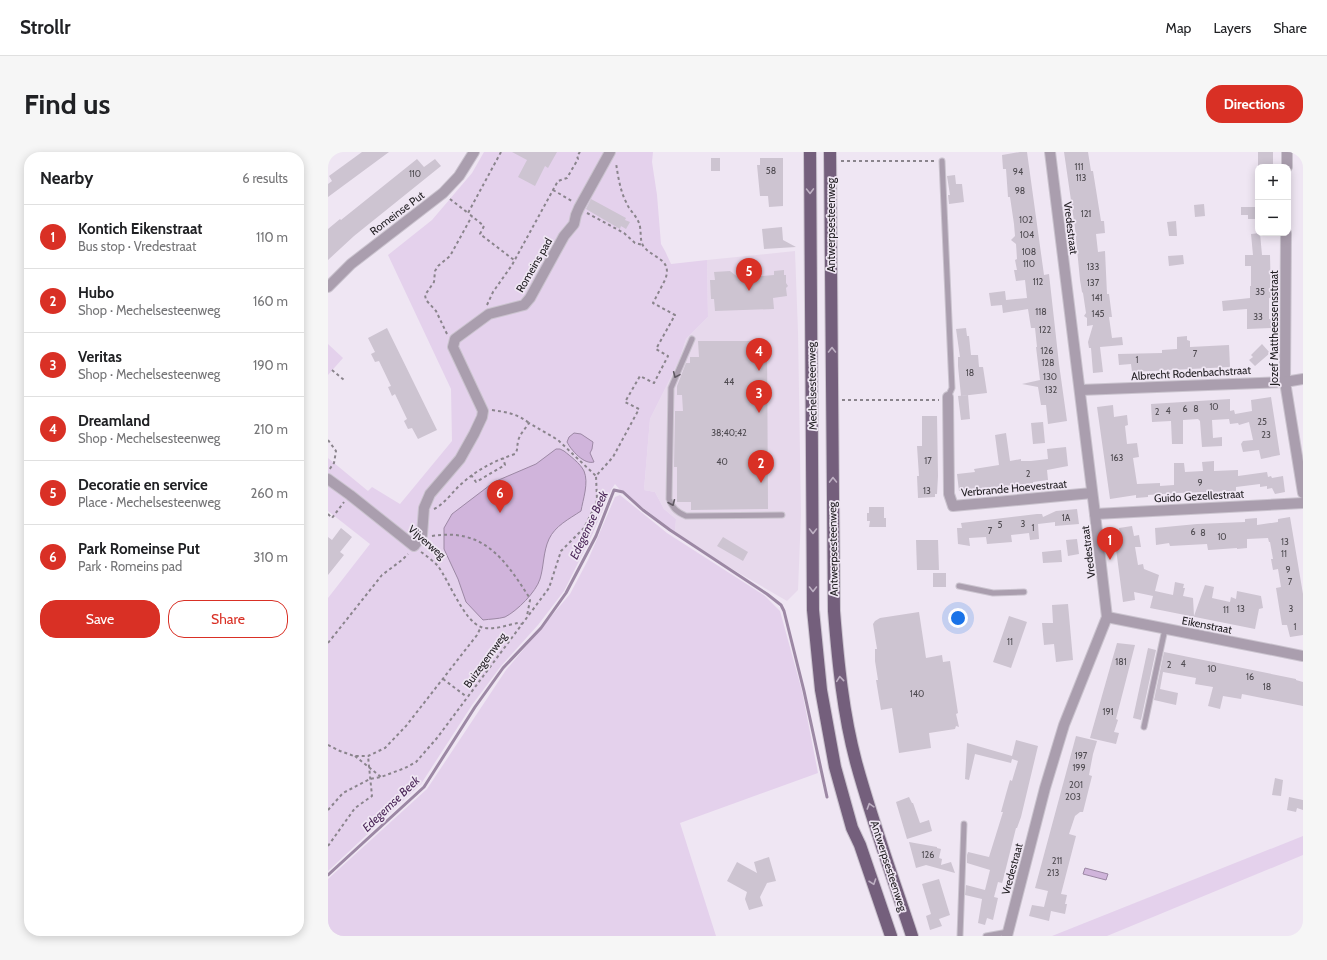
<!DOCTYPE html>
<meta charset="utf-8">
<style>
:root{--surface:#fff;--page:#f6f6f6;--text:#202124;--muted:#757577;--line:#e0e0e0;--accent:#d93025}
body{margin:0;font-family:Cabin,sans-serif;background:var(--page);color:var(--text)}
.controls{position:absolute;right:12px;top:12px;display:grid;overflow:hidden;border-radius:8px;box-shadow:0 2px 10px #0003}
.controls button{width:36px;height:36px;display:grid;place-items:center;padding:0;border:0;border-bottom:1px solid var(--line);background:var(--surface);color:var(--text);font:20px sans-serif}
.you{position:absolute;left:630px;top:466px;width:14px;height:14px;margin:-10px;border:3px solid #fff;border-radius:50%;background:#1a73e8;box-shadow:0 0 0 6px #1a73e833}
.badge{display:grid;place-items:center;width:26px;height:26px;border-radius:50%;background:var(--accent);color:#fff;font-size:13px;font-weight:700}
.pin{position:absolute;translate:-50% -33px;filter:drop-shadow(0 1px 2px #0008)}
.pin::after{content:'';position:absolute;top:21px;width:14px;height:12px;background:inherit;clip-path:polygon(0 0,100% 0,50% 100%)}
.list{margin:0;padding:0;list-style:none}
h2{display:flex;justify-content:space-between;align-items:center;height:52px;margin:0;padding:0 16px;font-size:17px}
h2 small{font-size:13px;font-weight:400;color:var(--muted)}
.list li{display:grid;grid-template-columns:26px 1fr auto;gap:12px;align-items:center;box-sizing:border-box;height:64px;padding:0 16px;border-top:1px solid var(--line)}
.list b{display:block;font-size:15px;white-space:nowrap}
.list p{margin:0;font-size:13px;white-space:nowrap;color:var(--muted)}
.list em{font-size:13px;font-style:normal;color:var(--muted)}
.actions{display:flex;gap:8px;padding:12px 16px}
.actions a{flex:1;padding:9px 0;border:1px solid var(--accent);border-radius:16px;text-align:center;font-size:14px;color:var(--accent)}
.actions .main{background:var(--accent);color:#fff}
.map{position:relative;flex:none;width:975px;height:784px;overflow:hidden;border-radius:16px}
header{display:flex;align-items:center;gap:24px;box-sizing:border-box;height:56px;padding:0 20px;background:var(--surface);border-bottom:1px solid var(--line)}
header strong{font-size:19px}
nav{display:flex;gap:22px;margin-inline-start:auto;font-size:14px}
.intro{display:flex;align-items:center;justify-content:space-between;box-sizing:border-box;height:96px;padding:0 24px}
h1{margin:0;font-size:28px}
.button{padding:10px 18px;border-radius:16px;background:var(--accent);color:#fff;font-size:14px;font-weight:700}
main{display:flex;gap:24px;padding:0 24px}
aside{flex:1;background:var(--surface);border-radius:16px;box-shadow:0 2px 10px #0003}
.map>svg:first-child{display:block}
.built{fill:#e7d9ec}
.green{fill:#e4d1ec}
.water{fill:#d0b4db;stroke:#9c88a4}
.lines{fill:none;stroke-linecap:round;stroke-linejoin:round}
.stream{stroke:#9c88a4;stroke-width:3}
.building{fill:#cdc4d1}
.lane-casing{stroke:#cac3ce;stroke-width:7}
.street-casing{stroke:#cac3ce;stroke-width:12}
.primary-casing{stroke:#cac3ce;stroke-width:14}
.path{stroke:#8a848c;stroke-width:2;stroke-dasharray:3 3;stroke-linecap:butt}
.lane{stroke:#aa9eae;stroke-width:5}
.street{stroke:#aa9eae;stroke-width:10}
.primary{stroke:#745f7c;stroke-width:12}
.oneway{stroke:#beb0c3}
.oneway2{stroke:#605963}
.labels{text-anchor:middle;stroke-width:3.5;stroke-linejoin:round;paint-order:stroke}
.number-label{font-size:9px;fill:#4e4a50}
.street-label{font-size:11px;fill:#242125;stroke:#efe6f3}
.water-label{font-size:12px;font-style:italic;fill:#4d295a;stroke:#efe6f3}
</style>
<header>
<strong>Strollr</strong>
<nav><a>Map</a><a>Layers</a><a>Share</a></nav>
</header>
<div class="intro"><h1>Find us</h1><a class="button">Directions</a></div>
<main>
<aside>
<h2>Nearby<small>6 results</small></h2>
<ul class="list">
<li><span class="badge">1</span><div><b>Kontich Eikenstraat</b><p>Bus stop · Vredestraat</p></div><em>110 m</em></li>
<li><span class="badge">2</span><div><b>Hubo</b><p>Shop · Mechelsesteenweg</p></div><em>160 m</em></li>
<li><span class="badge">3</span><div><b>Veritas</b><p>Shop · Mechelsesteenweg</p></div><em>190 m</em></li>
<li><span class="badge">4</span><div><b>Dreamland</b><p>Shop · Mechelsesteenweg</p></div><em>210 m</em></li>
<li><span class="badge">5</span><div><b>Decoratie en service</b><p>Place · Mechelsesteenweg</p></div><em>260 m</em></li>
<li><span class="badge">6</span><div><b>Park Romeinse Put</b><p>Park · Romeins pad</p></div><em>310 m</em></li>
</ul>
<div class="actions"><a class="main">Save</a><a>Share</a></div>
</aside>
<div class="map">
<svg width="975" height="784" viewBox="0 0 975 784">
<rect width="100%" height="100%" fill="#efe6f3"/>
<!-- built -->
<polygon class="built" points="467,99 470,180 473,363 470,438 459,449 399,414 347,380 348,367 336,357 327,340 316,338 322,267 351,209 358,187 380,165 379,108"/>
<!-- green -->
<g class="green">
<polygon points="156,0 325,0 324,10 329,43 333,92 337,99 343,112 379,108 380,165 358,187 351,209 322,267 316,338 327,340 336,357 348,367 347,380 293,339 287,332 283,338 265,381 236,439 210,473 173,514 144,553 93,632 0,719 0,446 42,392 0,359 0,306 40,339 44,335 72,352 124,289 123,237 60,103 104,68 144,21"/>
<polygon points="0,192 15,206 0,223"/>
<polygon points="292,343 339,381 437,444 452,459 474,539 490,621 352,671 388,784 0,784 0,727 99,637 178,518 242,442 260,408 287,345"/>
<polygon points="975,684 975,703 779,784 724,784"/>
</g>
<!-- water -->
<g class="water">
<path d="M246,281L253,282L265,290L264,297L262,301L266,310C256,313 243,298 239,290L241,285Z"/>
<path d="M228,297H232L236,299C242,304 252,311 256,319C261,331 255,347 253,359C241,367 227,374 221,387C215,400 216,414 212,427C208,440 189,459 177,465C170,467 162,467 155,468L138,450L130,427L116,397V376L124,362L166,330L208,312Z"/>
<polygon points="757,716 780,722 778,728 755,722"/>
</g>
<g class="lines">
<!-- stream -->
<polyline class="stream" points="0,723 96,635 147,555 175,516 213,476 238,441 268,384 286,338 295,340 315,358 342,378 439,442 453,453 456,459 476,539 499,645"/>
</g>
<!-- building -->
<g class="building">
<polygon points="34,0 61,0 0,45 0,32 4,29 1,24"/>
<polygon points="184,0 229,0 220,16 217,14 207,34 190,25 199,8"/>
<polygon points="692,0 699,0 716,123 721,122 731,212 739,269 720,272 718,253 713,253 710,235 694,232 712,228 708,195 709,195 707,176 703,176 700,157 675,161 674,153 663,154 661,141 677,139 678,148 699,146 697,128 688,129 686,118 689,118 687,108 689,107 688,92 683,88 687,84 686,72 682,45 680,45 678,17 675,17 674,3"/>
<polygon points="736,0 760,0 763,19 765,19 773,69 776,69 777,81 768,82 770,100 777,99 779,142 781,142 784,165 781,165 784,186 794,185 795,193 772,195 775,220 765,221 763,196 761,196 760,190 765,173 759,174 759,166 756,164 758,161 755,141 754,140 752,128 747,76"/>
<rect x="930" y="0" width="15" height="15"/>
<rect x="383" y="6" width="9" height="13"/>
<polygon points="432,6 455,6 455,54 441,55 440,44 432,44 429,13 432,13"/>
<polygon points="89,7 96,15 107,7 113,14 26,84 0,108 0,77 12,67 13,68"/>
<polygon points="627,23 628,32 634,32 636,50 621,52 620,43 622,43 619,24"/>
<polygon points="263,47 298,66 297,68 302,70 298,77 293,74 292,77 258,57"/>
<polygon points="876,52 877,64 867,65 866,53"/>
<polygon points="913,55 930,55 930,67 920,67 920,63 913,63"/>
<polygon points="848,69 849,84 841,84 839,70"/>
<polygon points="454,75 455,88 468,95 436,97 434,77"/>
<polygon points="932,81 934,103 942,103 943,146 941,146 941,167 943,167 943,176 919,177 919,157 895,159 894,149 922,146 922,134 923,134 923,114 917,114 917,103 925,103 923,82"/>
<polygon points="855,103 856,112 841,114 840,104"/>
<polygon points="456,118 456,123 458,123 458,131 460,134 458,136 459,144 445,146 446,157 387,159 386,147 383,147 382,128 387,128 386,120 402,119 411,126 446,123 446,119"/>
<polygon points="59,176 109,278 90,287 84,276 80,277 76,269 79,267 67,242 64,244 60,235 63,234 51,209 47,210 43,202 47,200 40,186"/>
<polygon points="638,176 639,184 641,184 643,203 650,203 651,215 655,215 659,241 633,244 630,214 630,205 632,205 628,177"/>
<polygon points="859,184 859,188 862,189 862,195 901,193 902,215 804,220 803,212 791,213 790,202 834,201 834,198 849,197 849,185"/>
<polygon points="370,189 439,189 440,357 363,358 363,350 349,350 349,315 346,315 347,259 355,259 354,243 349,243 349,234 358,211 362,211 362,205 371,205"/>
<polygon points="934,192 942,201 927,214 921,208 925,205 923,203"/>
<polygon points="640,243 642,267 633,268 630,244"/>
<polygon points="943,245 952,303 933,307 931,298 915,300 913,292 915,289 925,288 921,270 911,273 910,271 902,272 901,267 884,268 885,286 894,285 894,294 874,295 872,269 870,267 855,268 855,292 844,292 843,269 824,270 823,252 902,247 902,259 906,258 907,262 924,259 923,248"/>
<polygon points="785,253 786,265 799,263 800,273 797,274 799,292 809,291 811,305 805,306 809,332 832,331 832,334 846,333 846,311 856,311 857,320 875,319 874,310 886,309 886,319 910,318 910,324 939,320 940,325 943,324 944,326 955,324 957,340 947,342 944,336 939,337 939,334 932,335 932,332 908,335 908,339 849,341 820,343 820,345 808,346 808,343 782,347 769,255"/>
<polygon points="594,264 609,264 610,324 609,342 607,342 607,345 590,346 589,324 591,324 589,294 594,294"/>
<polygon points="715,270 717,291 705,292 703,271"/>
<polygon points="678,281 682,309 693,307 693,309 703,309 720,307 719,297 738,295 740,314 719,318 720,328 705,330 705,331 631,339 629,322 647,320 646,317 671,313 667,283"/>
<polygon points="541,355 556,355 556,366 558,366 558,375 541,375 542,369 539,369 539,361 541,361"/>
<polygon points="749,357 751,372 727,374 727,370 710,372 711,387 702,388 701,381 683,383 684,390 659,392 658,385 641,386 642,394 630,392 629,376 634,376 633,371 709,362 714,362 715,365 728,359"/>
<polygon points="962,365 975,442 975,483 962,485 959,473 954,473 948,436 953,435 950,417 945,418 943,407 945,407 942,390 941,390 940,386 919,387 919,396 909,397 909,396 881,398 880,398 879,392 842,394 841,391 828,393 827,376 869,372 917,370 917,367 929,366 929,373 950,370 950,367"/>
<polygon points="804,374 806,384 811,383 813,395 807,395 810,413 815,412 816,417 831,423 827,439 845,443 847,430 856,432 855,436 857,436 855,444 865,446 866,464 877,433 886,435 884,446 902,450 903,445 908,447 909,439 933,444 935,456 931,457 927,477 822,456 825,444 806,440 807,448 795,450 786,382 792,381 791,376"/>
<polygon points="13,376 24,385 12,400 16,403 0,423 0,385 4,388"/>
<polygon points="395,385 420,400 415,409 389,394"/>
<polygon points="749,387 751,402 740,404 738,388"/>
<polygon points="588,388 610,388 611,418 589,418"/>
<polygon points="733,398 734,410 715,411 714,400"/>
<rect x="605" y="421" width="13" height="14"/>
<polygon points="740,452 745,508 728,510 726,492 716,493 714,471 725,471 724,453"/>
<polygon points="591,460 598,506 614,503 615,510 622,509 630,561 628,562 631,575 628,574 627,577 601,581 603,596 571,601 564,556 553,558 548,528 550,528 547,509 547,497 549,497 545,472 547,469 552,466"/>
<polygon points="681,464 699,470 683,516 665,510"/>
<polygon points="789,491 807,493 788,567 790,568 786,580 791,581 788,592 762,586"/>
<polygon points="820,496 828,498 813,568 805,566"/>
<polygon points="836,500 968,527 968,528 975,530 975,554 914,542 913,547 895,544 892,557 880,554 885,535 867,532 868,526 835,520 832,537 850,541 848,553 826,548"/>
<polygon points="748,584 769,589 765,602 761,623 764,624 755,660 752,660 747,664 741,682 748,684 733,742 739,743 737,752 739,752 737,762 723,759 721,769 701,764 704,753 716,755 720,739 707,736"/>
<polygon points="688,588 710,594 693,665 689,676 688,676 675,728 674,731 670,730 666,745 670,746 665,768 659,766 657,773 650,771 654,747 637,743 638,733 657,738 662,718 639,711 639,703 640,700 661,705 675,660 673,660 678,642 682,628 684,629 690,609 684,607 683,611 647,602 641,628 637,627 639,591 684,604"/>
<polygon points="947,626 955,628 953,644 944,643"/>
<polygon points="581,645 584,651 585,651 592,671 601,668 604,679 579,687 568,650"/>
<polygon points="961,645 975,648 975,658 969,656 968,660 959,658"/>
<polygon points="581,690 609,695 609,696 613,697 611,706 614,707 613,713 623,710 627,721 598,713 588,716"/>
<polygon points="441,705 448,729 439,731 432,745 435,754 421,758 417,747 419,740 399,729 409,710 429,721 426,710"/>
<polygon points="611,727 622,763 611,767 614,774 602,778 598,764 603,762 594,732"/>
</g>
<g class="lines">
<defs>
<g id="lane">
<polyline points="614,9 624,236 620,245"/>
<path d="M364,187L343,236L341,347C344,356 349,360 358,364L454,363"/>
<polyline points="631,434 665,441 696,440"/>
<polyline points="816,575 837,477"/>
<polyline points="632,784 636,672"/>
<polyline points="658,784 680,780"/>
</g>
<g id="street">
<polyline points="959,0 959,15"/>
<polyline points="958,81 957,230 975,341"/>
<polyline points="0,135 23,112 115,41 131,24 146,0"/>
<polyline points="752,238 957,230 975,227"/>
<polyline points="620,245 621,342 625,354 764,341"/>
<polyline points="0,327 22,343 86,394 94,383 96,356 102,342 132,307 146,282 154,265 155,259 125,195 127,187 161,162 196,153 202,146 236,84 246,72 248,63 251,56 282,0"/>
<polyline points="767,362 975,351"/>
<polyline points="779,465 975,504"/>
<polyline points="679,784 717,636 736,573 779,465 767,362 722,0"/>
</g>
<g id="primary">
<polyline points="482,0 485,458 493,538 507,615 524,676 532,693 563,784"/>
<path d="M502,0L506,459C510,510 515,561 528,610C544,669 565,726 584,784"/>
</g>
</defs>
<!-- lane casing -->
<use href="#lane" class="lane-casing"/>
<!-- street casing -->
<use href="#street" class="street-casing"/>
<!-- primary casing -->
<use href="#primary" class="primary-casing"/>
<!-- path -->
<g class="path">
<polyline points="173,0 140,61 156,74 152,82 186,108"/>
<polyline points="513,9 607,9"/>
<polyline points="225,38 244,49"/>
<polyline points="122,47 140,61"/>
<polyline points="259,61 296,81 307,91 315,93"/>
<polyline points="159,153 165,140 184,113 225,38 230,29 239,26 250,7 249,4 252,0"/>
<polyline points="119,182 108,159 98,148 97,143 106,130 107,119 110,114 122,104 144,64"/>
<polyline points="4,218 16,228"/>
<polyline points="514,248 611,248"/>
<path d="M164,258C178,260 190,262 201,271"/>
<polyline points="0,288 8,299 6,311 1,318"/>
<polyline points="143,323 148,330 177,313 175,306"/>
<path d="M106,357C116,352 123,342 131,334C148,318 166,309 187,302C190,298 189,294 190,289C192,282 197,277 201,271L230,288L268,324"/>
<polyline points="0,362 4,366 16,350"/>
<path d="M104,384C155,376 176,406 201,445L202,448L199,464"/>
<path d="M93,400C99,404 105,409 110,414C121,429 136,469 153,475C164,479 179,473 190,471L194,472"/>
<polyline points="0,491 54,423 74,408 80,402"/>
<polyline points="115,527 139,545"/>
<polyline points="0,593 12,599 26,604 40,604 57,596 78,574 149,483 153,475"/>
<polyline points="27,604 53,625"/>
<path d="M0,658L15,641L42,627L53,625L77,616L88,610L109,586L221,436L233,399L256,376L267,354L269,348L268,324L285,305L311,257L297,250L312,224L326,231L340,204L328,197L347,163L325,151L337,128C345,107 326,107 316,95C311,89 314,79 311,71C308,63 301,58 298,50C292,38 290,24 288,11"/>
<polyline points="0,694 27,656 44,644 40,604"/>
</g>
<!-- lane -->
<use href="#lane" class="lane"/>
<!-- street -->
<use href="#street" class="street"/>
<!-- primary -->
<use href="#primary" class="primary"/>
</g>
<!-- one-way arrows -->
<defs><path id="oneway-chevron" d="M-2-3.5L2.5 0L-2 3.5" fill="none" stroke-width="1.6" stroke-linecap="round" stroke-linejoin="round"/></defs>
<g class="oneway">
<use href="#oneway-chevron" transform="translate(482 39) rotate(89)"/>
<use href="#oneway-chevron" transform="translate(504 198) rotate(-90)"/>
<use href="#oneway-chevron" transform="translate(505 328) rotate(-91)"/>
<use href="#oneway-chevron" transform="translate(485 379) rotate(90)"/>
<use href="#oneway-chevron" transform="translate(485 437) rotate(90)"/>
<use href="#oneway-chevron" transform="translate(512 527) rotate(-96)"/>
<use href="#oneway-chevron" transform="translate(542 654) rotate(-107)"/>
<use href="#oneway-chevron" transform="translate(545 730) rotate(71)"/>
</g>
<g class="oneway2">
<use href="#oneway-chevron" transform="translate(348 223) rotate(114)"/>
<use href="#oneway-chevron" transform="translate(344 351) rotate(67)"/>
</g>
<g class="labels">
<!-- number labels -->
<g class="number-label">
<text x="751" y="18">111</text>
<text x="443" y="22">58</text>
<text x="690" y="23">94</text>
<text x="87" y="25">110</text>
<text x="753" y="29">113</text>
<text x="692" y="42">98</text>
<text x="758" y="65">121</text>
<text x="698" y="71">102</text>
<text x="699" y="86">104</text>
<text x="701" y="103">108</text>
<text x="701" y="115">110</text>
<text x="765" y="118">133</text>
<text x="710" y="133">112</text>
<text x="765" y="134">137</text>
<text x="932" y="143">35</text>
<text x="769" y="149">141</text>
<text x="713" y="163">118</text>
<text x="770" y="165">145</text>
<text x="930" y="168">33</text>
<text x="717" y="181">122</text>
<text x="719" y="202">126</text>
<text x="867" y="205">7</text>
<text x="809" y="211">1</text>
<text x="720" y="214">128</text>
<text x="642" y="224">18</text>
<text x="722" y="228">130</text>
<text x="401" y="233">44</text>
<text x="723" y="241">132</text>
<text x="886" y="258">10</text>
<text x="857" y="260">6</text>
<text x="868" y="260">8</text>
<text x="840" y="262">4</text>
<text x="829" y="263">2</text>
<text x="934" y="273">25</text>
<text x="401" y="284">38;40;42</text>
<text x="938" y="286">23</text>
<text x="789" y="309">163</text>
<text x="600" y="312">17</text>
<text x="394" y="313">40</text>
<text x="700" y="325">2</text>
<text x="872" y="334">9</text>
<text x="599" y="342">13</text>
<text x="738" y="369">1A</text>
<text x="695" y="375">3</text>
<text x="672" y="376">5</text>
<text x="705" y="379">1</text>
<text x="662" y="382">7</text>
<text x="865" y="383">6</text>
<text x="875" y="384">8</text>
<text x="894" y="388">10</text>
<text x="957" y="393">13</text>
<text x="956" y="405">11</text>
<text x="960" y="421">9</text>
<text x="962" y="433">7</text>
<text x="913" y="460">13</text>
<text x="963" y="460">3</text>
<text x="898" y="461">11</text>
<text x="967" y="478">1</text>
<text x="682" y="493">11</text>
<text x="793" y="513">181</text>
<text x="855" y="515">4</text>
<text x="841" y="516">2</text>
<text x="884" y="520">10</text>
<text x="922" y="528">16</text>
<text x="939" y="538">18</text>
<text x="589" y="545">140</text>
<text x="780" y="563">191</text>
<text x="753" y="607">197</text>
<text x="751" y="619">199</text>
<text x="748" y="636">201</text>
<text x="745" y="648">203</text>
<text x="600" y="706">126</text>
<text x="729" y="712">211</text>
<text x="725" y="724">213</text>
</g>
<!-- street labels -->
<g class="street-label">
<text transform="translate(69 61) rotate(-37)" y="4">Romeinse Put</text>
<text transform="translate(503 73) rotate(-90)" y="4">Antwerpsesteenweg</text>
<text transform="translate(743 76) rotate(83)" y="4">Vredestraat</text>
<text transform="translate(206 113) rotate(-60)" y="4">Romeins pad</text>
<text transform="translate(946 176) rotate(-90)" y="4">Jozef Mattheessensstraat</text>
<text transform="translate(863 221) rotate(-3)" y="4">Albrecht Rodenbachstraat</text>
<text transform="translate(484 234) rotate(-91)" y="4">Mechelsesteenweg</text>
<text transform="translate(686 336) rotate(-5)" y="4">Verbrande Hoevestraat</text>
<text transform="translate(871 344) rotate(-3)" y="4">Guido Gezellestraat</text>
<text transform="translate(99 390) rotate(41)" y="4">Vijverweg</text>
<text transform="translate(505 397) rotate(-91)" y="4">Antwerpsesteenweg</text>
<text transform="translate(760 400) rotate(-97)" y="4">Vredestraat</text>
<text transform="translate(879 473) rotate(11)" y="4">Eikenstraat</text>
<text transform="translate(157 508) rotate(-54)" y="4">Buizegemweg</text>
<text transform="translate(561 714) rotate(72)" y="4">Antwerpsesteenweg</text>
<text transform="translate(684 717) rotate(-75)" y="4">Vredestraat</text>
</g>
<!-- water labels -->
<g class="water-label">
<text transform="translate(261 373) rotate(-65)" y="4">Edegemse Beek</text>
<text transform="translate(63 652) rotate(-44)" y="4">Edegemse Beek</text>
</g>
</g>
</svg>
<div class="controls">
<button>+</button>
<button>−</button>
</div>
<div class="you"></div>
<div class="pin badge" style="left:782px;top:408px">1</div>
<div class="pin badge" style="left:433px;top:331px">2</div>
<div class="pin badge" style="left:431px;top:261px">3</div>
<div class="pin badge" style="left:431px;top:219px">4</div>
<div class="pin badge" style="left:421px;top:139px">5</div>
<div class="pin badge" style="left:172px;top:361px">6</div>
</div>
</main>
